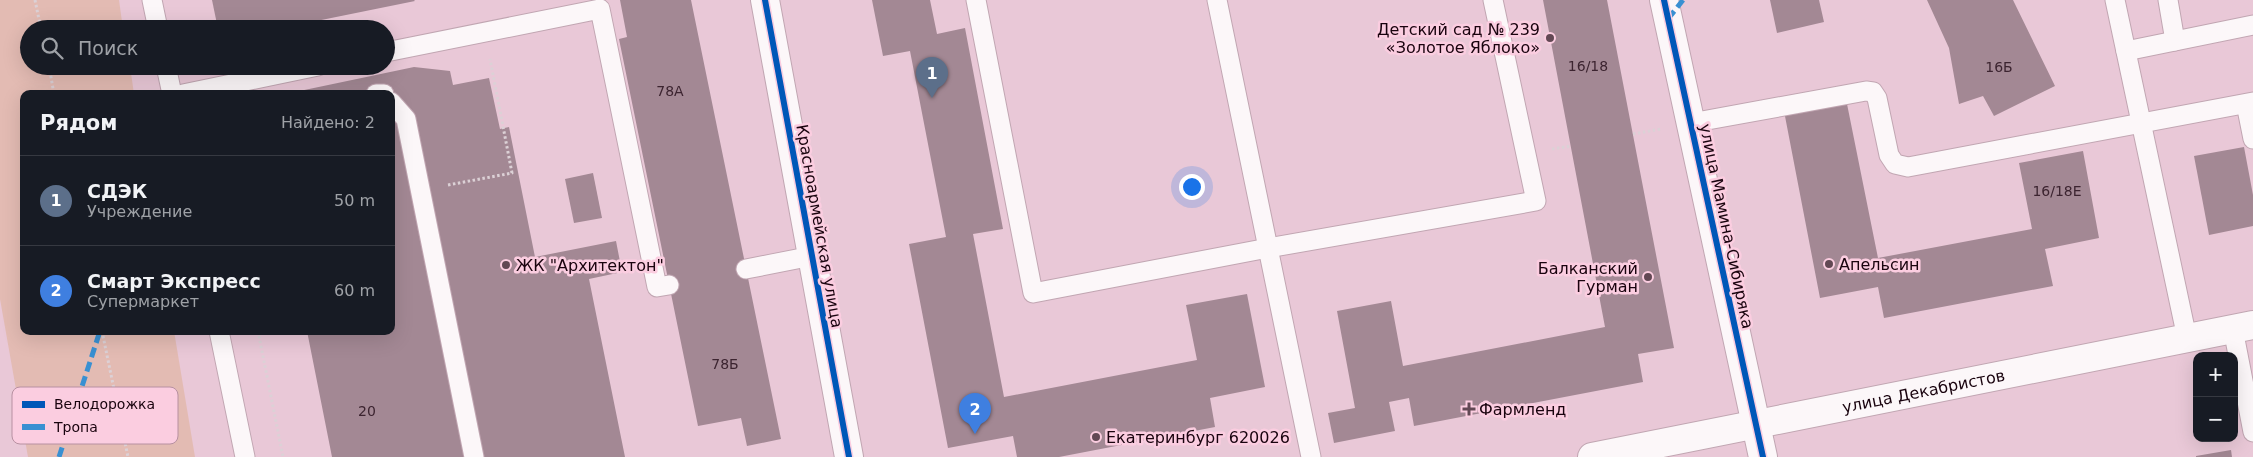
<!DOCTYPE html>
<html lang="ru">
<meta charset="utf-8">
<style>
:root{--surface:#171b24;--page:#242831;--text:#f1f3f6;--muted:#9ea1a6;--line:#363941;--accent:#8c9099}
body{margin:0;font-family:"DejaVu Sans",sans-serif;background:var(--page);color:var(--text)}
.controls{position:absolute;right:15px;bottom:15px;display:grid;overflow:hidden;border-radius:10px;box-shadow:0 5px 20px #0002}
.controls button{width:45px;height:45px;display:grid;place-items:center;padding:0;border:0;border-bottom:1px solid var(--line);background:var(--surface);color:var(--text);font:25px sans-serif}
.you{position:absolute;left:1191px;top:186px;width:18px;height:18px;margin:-12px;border:4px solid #fff;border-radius:50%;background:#1a73e8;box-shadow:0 0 0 8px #1a73e833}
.badge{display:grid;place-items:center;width:32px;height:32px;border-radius:50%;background:var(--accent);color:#fff;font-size:16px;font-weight:700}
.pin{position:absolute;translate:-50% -41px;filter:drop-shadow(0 1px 2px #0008)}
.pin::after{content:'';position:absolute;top:26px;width:18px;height:15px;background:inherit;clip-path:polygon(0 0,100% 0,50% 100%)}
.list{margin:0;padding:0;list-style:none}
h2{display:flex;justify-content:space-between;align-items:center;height:65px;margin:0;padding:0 20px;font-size:21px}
h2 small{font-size:16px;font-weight:400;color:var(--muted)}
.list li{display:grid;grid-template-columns:32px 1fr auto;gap:15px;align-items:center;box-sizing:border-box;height:90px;padding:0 20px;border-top:1px solid var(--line)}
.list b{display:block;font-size:19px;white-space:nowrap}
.list p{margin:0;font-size:16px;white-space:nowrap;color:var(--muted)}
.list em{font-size:16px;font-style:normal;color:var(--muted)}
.icon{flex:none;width:28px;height:28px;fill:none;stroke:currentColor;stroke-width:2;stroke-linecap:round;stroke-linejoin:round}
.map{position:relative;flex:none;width:2253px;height:457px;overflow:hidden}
.search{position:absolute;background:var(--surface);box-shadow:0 5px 20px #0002;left:20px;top:20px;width:375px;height:55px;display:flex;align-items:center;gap:12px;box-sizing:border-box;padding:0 18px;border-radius:28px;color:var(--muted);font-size:19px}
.panel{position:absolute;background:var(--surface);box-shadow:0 5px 20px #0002;left:20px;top:90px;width:375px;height:245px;border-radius:10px}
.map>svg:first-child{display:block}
.green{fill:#e3bbb3}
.building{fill:#a38894}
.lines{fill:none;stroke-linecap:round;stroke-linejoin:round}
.service-casing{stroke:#c1a6b2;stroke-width:21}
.minor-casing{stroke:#c1a6b2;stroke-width:30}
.secondary-casing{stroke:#c1a6b2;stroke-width:30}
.path{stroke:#dcd1d6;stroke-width:3;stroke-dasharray:2.5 2.5;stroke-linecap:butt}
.service{stroke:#fcf7f9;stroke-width:19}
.minor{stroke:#fcf7f9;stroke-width:28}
.secondary{stroke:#fcf7f9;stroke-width:28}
.quiet{stroke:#3990d2;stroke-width:5;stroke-dasharray:10 5;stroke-linecap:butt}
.cycleway-casing{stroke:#fbcde0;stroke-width:9}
.cycleway{stroke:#0057b8;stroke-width:6}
.poi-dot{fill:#624854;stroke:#fbcde0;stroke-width:2}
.labels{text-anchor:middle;stroke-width:5;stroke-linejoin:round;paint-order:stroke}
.number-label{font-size:14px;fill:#3c2430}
.poi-label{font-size:16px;fill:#19030e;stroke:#fbcde0;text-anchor:start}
.street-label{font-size:16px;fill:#19030e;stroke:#fbcde0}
.key{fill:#fbcde0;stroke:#b790a1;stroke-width:1}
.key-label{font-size:14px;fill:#19030e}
</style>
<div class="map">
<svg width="2253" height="457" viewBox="0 0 2253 457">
<rect width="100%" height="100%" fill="#e9c8d7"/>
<!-- green -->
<polygon class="green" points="0,0 119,0 123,29 29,29 29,66 130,66 134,94 24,94 24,331 174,331 195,457 28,457 0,299"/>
<!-- building -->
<g class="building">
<polygon points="212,0 414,0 415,1 277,29 218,29"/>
<polygon points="620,0 691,0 781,439 747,446 741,418 698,426 619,39 627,37"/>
<polygon points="872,0 930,0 937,34 965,28 1003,229 973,234 1004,397 1197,360 1186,305 1247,294 1265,387 1210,398 1215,427 1059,457 1017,457 1013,436 948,448 909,244 946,237 910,51 883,56"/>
<polygon points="1543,0 1607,0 1674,348 1638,354 1643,382 1414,426 1409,398 1389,402 1395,431 1334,443 1328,413 1355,408 1337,311 1391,301 1403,366 1605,327"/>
<polygon points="1770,0 1819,0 1824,22 1777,33"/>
<polygon points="1927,0 2013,0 2055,86 1994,116 1983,96 1959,104 1949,48"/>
<polygon points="414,67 450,71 453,85 489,78 500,129 509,127 535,257 616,241 622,272 589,279 625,457 332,457 307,331 391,331 391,94 290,93"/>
<polygon points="1846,99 1878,258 2032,229 2019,163 2083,151 2099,238 2045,249 2053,286 1884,318 1878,287 1820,298 1784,111"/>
<polygon points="2244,147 2253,195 2253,226 2209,235 2194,156"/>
<polygon points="593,173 602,218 574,223 565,179"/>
<polygon points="2231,450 2232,457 2196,457 2196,456"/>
</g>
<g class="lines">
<defs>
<g id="service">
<polyline points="152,0 158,29"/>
<polyline points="976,0 1033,293 1268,248 1536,201 1493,0"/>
<polyline points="1217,0 1311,457"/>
<polyline points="2115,0 2187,338"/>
<polyline points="2168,0 2175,41"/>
<polyline points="2126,51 2253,25"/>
<polyline points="386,52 600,9 657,287 669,285"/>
<polyline points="166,66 172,94"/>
<polyline points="183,94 318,66"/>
<polyline points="376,94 384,94"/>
<polyline points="391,102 406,119 474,457"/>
<polyline points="2246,104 2253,139"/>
<polyline points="1691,123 1866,91 1873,92 1877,98 1889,155 1895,164 1908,167 2253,102"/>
<polyline points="746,269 812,256"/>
<polyline points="2233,329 2253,432"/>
<polyline points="219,331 245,457"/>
</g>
<g id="minor">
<polyline points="765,0 849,457"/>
<polyline points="1664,0 1763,457"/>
</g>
<g id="secondary">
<path id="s1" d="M1592,457L2253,325"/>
</g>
</defs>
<!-- service casing -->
<use href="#service" class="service-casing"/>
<!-- minor casing -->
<use href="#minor" class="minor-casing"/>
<!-- secondary casing -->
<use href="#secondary" class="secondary-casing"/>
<!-- path -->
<g class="path">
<polyline points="35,0 41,29"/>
<polyline points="49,66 54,94"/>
<polyline points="1633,134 1661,129"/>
<polyline points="1552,149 1571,146"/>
<polyline points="448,185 512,173 490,59"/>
<polyline points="102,331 128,457"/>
<polyline points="258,331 283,457"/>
</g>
<!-- service -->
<use href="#service" class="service"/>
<!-- minor -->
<use href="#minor" class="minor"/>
<!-- secondary -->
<use href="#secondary" class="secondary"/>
<!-- quiet -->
<g class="quiet">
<polyline points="1668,19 1683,0"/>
<polyline points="59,457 100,331"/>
</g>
<defs>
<g id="cycleway">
<polyline points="765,0 849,457"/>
<polyline points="1664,0 1763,457"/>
</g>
</defs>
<!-- cycleway casing -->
<use href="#cycleway" class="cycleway-casing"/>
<!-- cycleway -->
<use href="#cycleway" class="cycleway"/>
</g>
<!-- markers -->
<g class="poi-dot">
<circle cx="1550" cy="38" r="5"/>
<circle cx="1829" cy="264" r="5"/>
<circle cx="506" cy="265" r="5"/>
<circle cx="1648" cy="277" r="5"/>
<path d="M1466.5 401.5h5v5h5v5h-5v5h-5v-5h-5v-5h5z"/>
<circle cx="1096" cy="437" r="5"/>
</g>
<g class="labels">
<!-- number labels -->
<g class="number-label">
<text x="1588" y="71">16/18</text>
<text x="1999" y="72">16Б</text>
<text x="670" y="96">78А</text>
<text x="2057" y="196">16/18Е</text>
<text x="725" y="369">78Б</text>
<text x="367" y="416">20</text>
</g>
<!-- poi labels -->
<g class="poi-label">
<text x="1540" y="35" text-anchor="end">Детский сад № 239<tspan x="1540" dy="18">«Золотое Яблоко»</tspan></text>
<text x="1839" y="270">Апельсин</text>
<text x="516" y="271">ЖК "Архитектон"</text>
<text x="1638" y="274" text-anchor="end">Балканский<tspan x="1638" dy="18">Гурман</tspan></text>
<text x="1479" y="415">Фармленд</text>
<text x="1106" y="443">Екатеринбург 620026</text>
</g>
<!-- street labels -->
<g class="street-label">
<text transform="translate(820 226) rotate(80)" y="6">Красноармейская улица</text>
<text transform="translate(1727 226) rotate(78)" y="6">улица Мамина-Сибиряка</text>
<text dy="6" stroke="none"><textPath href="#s1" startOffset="338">улица Декабристов</textPath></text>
</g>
</g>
<!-- legend -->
<rect x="12" y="387" width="166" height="57" rx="8" class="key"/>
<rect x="22" y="401" width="23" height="7" fill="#0057b8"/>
<rect x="22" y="424" width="23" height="6" fill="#3990d2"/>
<g class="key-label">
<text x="54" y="409">Велодорожка</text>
<text x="54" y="432">Тропа</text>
</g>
</svg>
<div class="controls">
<button>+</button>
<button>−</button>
</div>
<div class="you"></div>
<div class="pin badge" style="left:932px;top:98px;background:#5c6f8a">1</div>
<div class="pin badge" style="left:975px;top:434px;background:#3f7fe0">2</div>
<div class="search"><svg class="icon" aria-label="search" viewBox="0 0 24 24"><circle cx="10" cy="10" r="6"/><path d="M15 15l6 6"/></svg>Поиск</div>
<section class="panel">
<h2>Рядом<small>Найдено: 2</small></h2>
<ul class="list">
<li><span class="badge" style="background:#5c6f8a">1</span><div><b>СДЭК</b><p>Учреждение</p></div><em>50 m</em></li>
<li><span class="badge" style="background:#3f7fe0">2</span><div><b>Смарт Экспресс</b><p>Супермаркет</p></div><em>60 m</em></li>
</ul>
</section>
</div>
